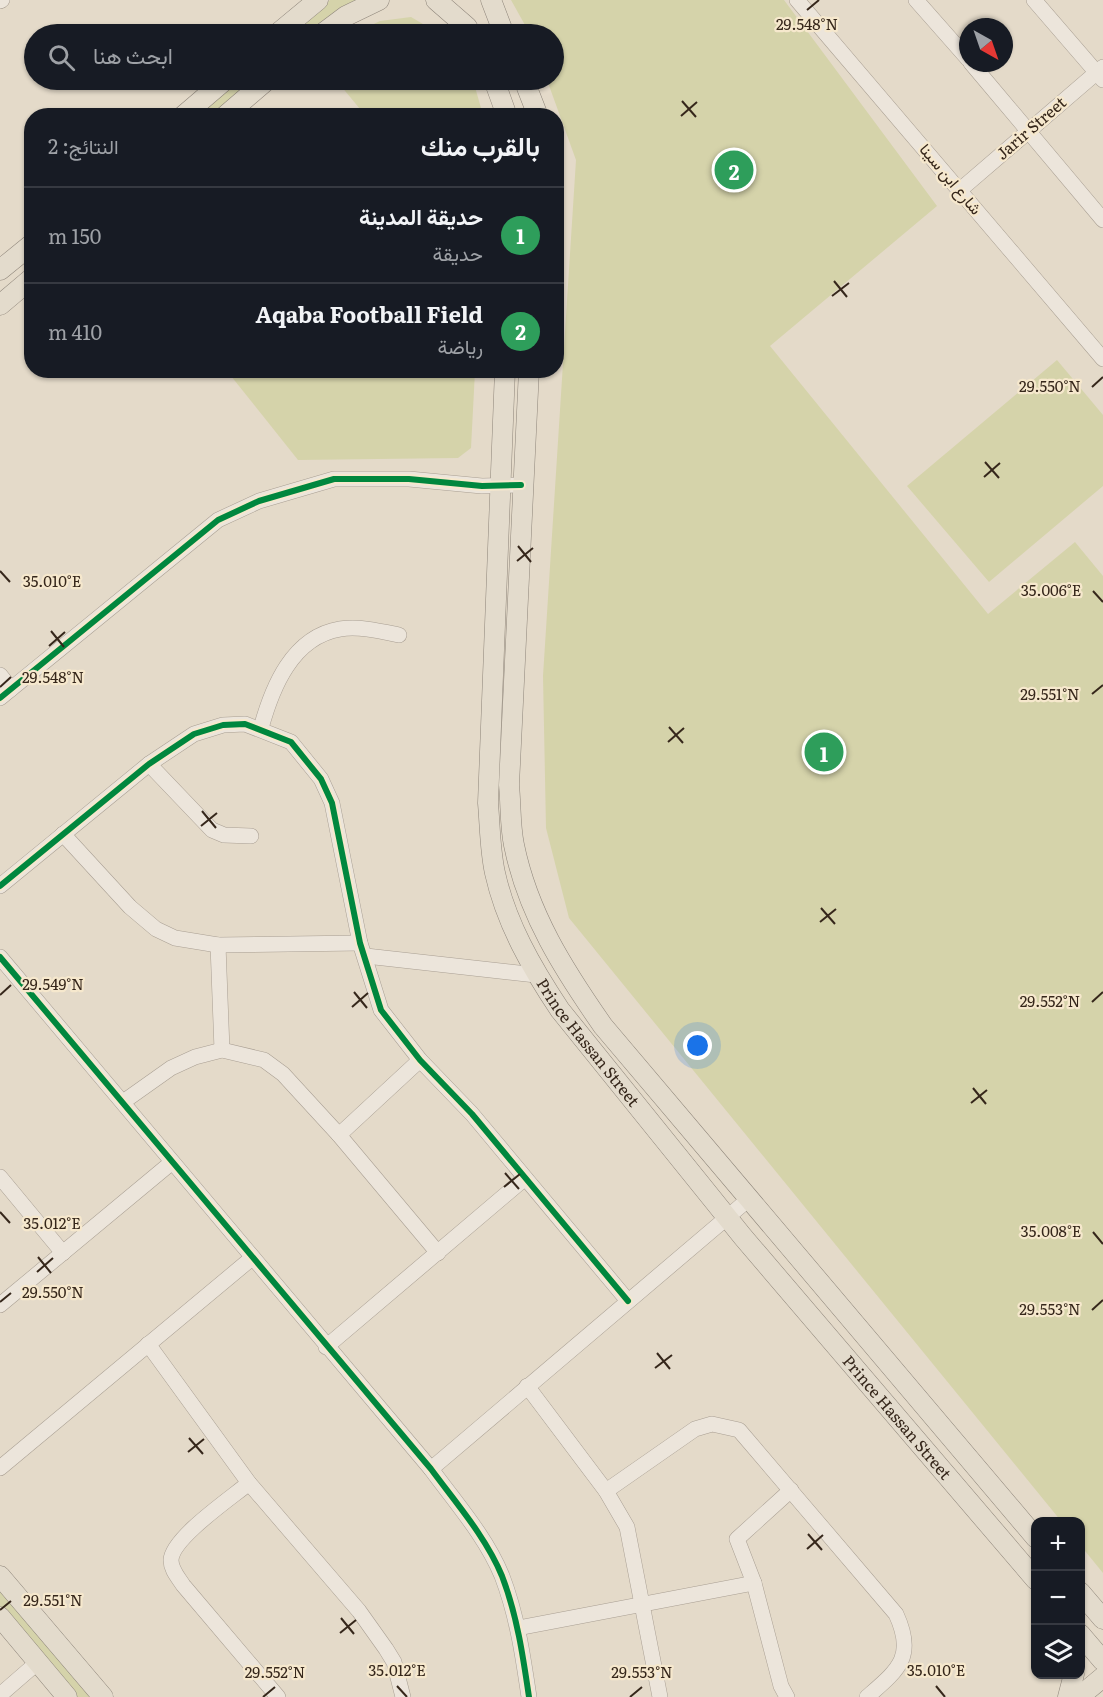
<!DOCTYPE html>
<html lang="ar">
<meta charset="utf-8">
<style>
:root{--surface:#171b24;--page:#20242c;--text:#f1f3f6;--muted:#9ea1a6;--line:#363941;--accent:#736658}
body{margin:0;font-family:Literata,Vazirmatn,serif;background:var(--page);color:var(--text);direction:rtl}
.controls{position:absolute;right:18px;bottom:18px;display:grid;overflow:hidden;border-radius:12px;box-shadow:0 2px 4px #0004}
.controls button{width:54px;height:54px;display:grid;place-items:center;padding:0;border:0;border-bottom:2px solid var(--line);background:var(--surface);color:var(--text);font:30px sans-serif}
.compass{position:absolute;left:959px;top:18px;width:54px;height:54px;border-radius:50%;background:var(--surface);box-shadow:0 2px 4px #0004;rotate:140deg}
.you{position:absolute;left:698px;top:1046px;width:21px;height:21px;margin:-15px;border:4px solid #fff;border-radius:50%;background:#1a73e8;box-shadow:0 0 0 9px #1a73e833}
.badge{display:grid;place-items:center;width:39px;height:39px;border-radius:50%;background:var(--accent);color:#fff;font-size:20px;font-weight:700}
.pin{position:absolute;translate:-50% -50%;border:3px solid #fff;box-shadow:0 2px 6px #0006}
.list{margin:0;padding:0;list-style:none}
h2{display:flex;justify-content:space-between;align-items:center;height:78px;margin:0;padding:0 24px;font-size:26px}
h2 small{font-size:20px;font-weight:400;color:var(--muted)}
.list li{display:grid;grid-template-columns:39px 1fr auto;gap:18px;align-items:center;box-sizing:border-box;height:96px;padding:0 24px;border-top:2px solid var(--line)}
.list b{display:block;font-size:22px;white-space:nowrap}
.list p{margin:0;font-size:20px;white-space:nowrap;color:var(--muted)}
.list em{font-size:20px;font-style:normal;color:var(--muted)}
.icon{flex:none;width:33px;height:33px;fill:none;stroke:currentColor;stroke-width:2;stroke-linecap:round;stroke-linejoin:round}
.map{position:relative;flex:none;width:1103px;height:1697px;overflow:hidden;direction:ltr}
.search{position:absolute;background:var(--surface);box-shadow:0 2px 4px #0004;left:24px;top:24px;width:540px;height:66px;display:flex;align-items:center;gap:15px;box-sizing:border-box;padding:0 21px;border-radius:33px;color:var(--muted);font-size:22px}
.panel{position:absolute;background:var(--surface);box-shadow:0 2px 4px #0004;left:24px;top:108px;width:540px;height:270px;border-radius:24px;direction:rtl}
.map>svg:first-child{display:block}
.green{fill:#d5d3aa}
.lines{fill:none;stroke-linecap:round;stroke-linejoin:round}
.minor-casing{stroke:#a99f93;stroke-width:16}
.major-casing{stroke:#8e857a;stroke-width:21}
.minor{stroke:#ece5db;stroke-width:15}
.major{stroke:#e3dbcc;stroke-width:20}
.cycleway-casing{stroke:#f6e8cd;stroke-width:10}
.cycleway{stroke:#00873e;stroke-width:6}
.ticks{fill:none;stroke:#36271b;stroke-width:2}
.labels{text-anchor:middle;stroke-width:4.5;stroke-linejoin:round;paint-order:stroke}
.street-label{font-size:16px;fill:#36271b;stroke:#f6e8cd}
.ticks-label{font-size:15px;text-anchor:middle;fill:#36271b;stroke:#f6e8cd;stroke-width:4.5;stroke-linejoin:round;paint-order:stroke}
</style>
<div class="map">
<svg width="1103" height="1697" viewBox="0 0 1103 1697">
<rect width="100%" height="100%" fill="#e4dac9"/>
<!-- green -->
<g class="green">
<polygon points="330,0 357,0 309,34 289,34"/>
<polygon points="511,0 784,0 937,206 770,346 988,614 1075,542 1103,576 1103,1573 1081,1546 1080,1522 1061,1521 569,918 546,828 543,676 576,160 547,80 554,80 554,34 530,34"/>
<polygon points="411,17 440,34 353,34 380,21"/>
<polygon points="236,80 255,80 213,115 194,116"/>
<polygon points="336,80 473,80 483,115 365,115"/>
<polygon points="1057,360 1103,415 1103,486 989,582 907,486"/>
<polygon points="227,371 475,371 471,448 458,458 298,460"/>
<polygon points="0,1587 94,1697 76,1697 0,1608"/>
</g>
<g class="lines">
<defs>
<g id="minor">
<polyline points="797,0 1103,359"/>
<polyline points="916,0 968,59"/>
<polyline points="1034,0 1103,80"/>
<polyline points="0,1 2,0"/>
<polyline points="971,63 1103,220"/>
<polyline points="960,190 1103,67"/>
<polyline points="0,675 11,689"/>
<polyline points="0,698 218,520 259,501 334,479 409,479 482,486 521,485"/>
<path d="M261,728C272,688 292,637 340,629C359,626 380,631 399,635"/>
<polyline points="149,764 212,830 224,835 251,836"/>
<polyline points="63,834 130,907 156,929 175,938 218,945 360,943"/>
<polyline points="0,886 149,764 194,734 223,725 245,724 291,742 321,779 332,803 360,943 381,1010 420,1060 472,1114 628,1301"/>
<polyline points="218,945 222,1050"/>
<polyline points="366,956 536,975"/>
<path d="M0,957L431,1469C456,1503 486,1537 502,1576C517,1615 523,1656 529,1697"/>
<polyline points="123,1102 171,1068 195,1057 222,1050 264,1060 283,1074 339,1135 438,1253"/>
<polyline points="339,1135 420,1060"/>
<polyline points="0,1177 63,1253"/>
<polyline points="0,1305 171,1163"/>
<polyline points="148,1344 249,1483 359,1611 386,1649 394,1662 403,1697"/>
<polyline points="326,1347 524,1179"/>
<polyline points="527,1386 606,1491 627,1527 660,1697"/>
<polyline points="0,1468 252,1258"/>
<polyline points="431,1469 750,1198"/>
<path d="M249,1483C231,1498 172,1538 171,1560C171,1570 178,1577 183,1585L278,1697"/>
<path d="M606,1491L695,1429L712,1424L739,1430L896,1614C916,1657 898,1670 867,1697"/>
<polyline points="518,1628 754,1583"/>
<polyline points="0,1695 38,1662"/>
<polyline points="787,1697 781,1686 754,1583 737,1539 791,1490"/>
</g>
<g id="major">
<polyline points="436,0 467,27 471,34"/>
<polyline points="491,0 504,34"/>
<polyline points="277,34 318,0"/>
<polyline points="322,34 346,16 379,0"/>
<polyline points="494,80 507,116"/>
<polyline points="524,80 538,116"/>
<polyline points="183,116 225,80"/>
<polyline points="225,116 267,80"/>
<polyline points="0,270 32,244"/>
<polyline points="0,305 32,278"/>
<path id="s1" d="M505,370L488,803C490,826 490,851 495,873C506,923 532,968 560,1010L743,1237L1036,1580"/>
<path d="M529,370L509,785C511,805 510,826 514,845C528,914 564,970 603,1026L1036,1538"/>
<polyline points="0,1576 103,1697"/>
<polyline points="1080,1592 1103,1619"/>
<polyline points="0,1617 67,1697"/>
<polyline points="1080,1634 1103,1661"/>
<polyline points="1068,1697 1074,1674"/>
<polyline points="1079,1697 1103,1677"/>
</g>
</defs>
<!-- minor casing -->
<use href="#minor" class="minor-casing"/>
<!-- major casing -->
<use href="#major" class="major-casing"/>
<!-- minor -->
<use href="#minor" class="minor"/>
<!-- major -->
<use href="#major" class="major"/>
<defs>
<g id="cycleway">
<polyline points="0,698 218,520 259,501 334,479 409,479 482,486 521,485"/>
<polyline points="0,886 149,764 194,734 223,725 245,724 291,742 321,779 332,803 360,943 381,1010 420,1060 472,1114 628,1301"/>
<path d="M0,957L431,1469C456,1503 486,1537 502,1576C517,1615 523,1656 529,1697"/>
</g>
</defs>
<!-- cycleway casing -->
<use href="#cycleway" class="cycleway-casing"/>
<!-- cycleway -->
<use href="#cycleway" class="cycleway"/>
</g>
<!-- ticks -->
<path class="ticks" d="M807,10L819,0M682,101L696,117M681,116L697,102M834,281L847,297M832,296L849,283M1092,387L1103,377M985,462L999,478M984,477L1000,463M518,546L531,562M517,561L533,548M0,571L10,582M1093,591L1103,602M51,631L64,647M49,646L65,632M0,687L11,677M1092,694L1103,685M669,727L683,743M668,742L684,728M202,811L216,828M201,826L217,813M821,908L835,924M820,922L836,909M354,992L367,1008M0,995L11,985M1092,1002L1103,992M352,1007L368,993M973,1088L986,1104M971,1103L987,1090M505,1173L519,1189M504,1187L520,1174M0,1212L10,1223M1093,1232L1103,1244M38,1257L51,1273M37,1272L53,1258M0,1302L11,1293M1092,1310L1103,1300M657,1353L670,1369M655,1368L672,1355M189,1438L203,1454M188,1452L204,1439M808,1534L822,1550M807,1549L823,1535M0,1610L11,1601M341,1618L354,1634M340,1633L356,1620M397,1686L407,1697M936,1686L945,1697M263,1697L275,1687M630,1697L642,1687"/>
<g class="labels">
<!-- street labels -->
<g class="street-label">
<text transform="translate(1031 128) rotate(-41)" y="6">Jarir Street</text>
<text transform="translate(951 179) rotate(50)" y="6">شارع ابن سينا</text>
<text dy="6" stroke="none"><textPath href="#s1" startOffset="699">Prince Hassan Street</textPath></text>
<text dy="6" stroke="none"><textPath href="#s1" startOffset="1185">Prince Hassan Street</textPath></text>
</g>
</g>
<g class="ticks-label">
<text x="807" y="30">29.548°N</text>
<text x="1050" y="392">29.550°N</text>
<text x="52" y="587">35.010°E</text>
<text x="1051" y="596">35.006°E</text>
<text x="53" y="683">29.548°N</text>
<text x="1050" y="700">29.551°N</text>
<text x="53" y="990">29.549°N</text>
<text x="1050" y="1007">29.552°N</text>
<text x="52" y="1229">35.012°E</text>
<text x="1051" y="1237">35.008°E</text>
<text x="53" y="1298">29.550°N</text>
<text x="1050" y="1315">29.553°N</text>
<text x="53" y="1606">29.551°N</text>
<text x="397" y="1676">35.012°E</text>
<text x="936" y="1676">35.010°E</text>
<text x="275" y="1678">29.552°N</text>
<text x="642" y="1678">29.553°N</text>
</g>
</svg>
<div class="controls">
<button>+</button>
<button>−</button>
<button><svg class="icon" aria-label="layers" viewBox="0 0 24 24"><path d="M12 4l9 5-9 5-9-5zM3 14l9 5 9-5"/></svg></button>
</div>
<svg class="compass" viewBox="-18 -18 36 36"><path d="M0-13l5 13h-10z" fill="#e53935"/><path d="M0 13l5-13h-10z" fill="#9ea1a6"/></svg>
<div class="you"></div>
<div class="pin badge" style="left:824px;top:752px;background:#2e9e5b">1</div>
<div class="pin badge" style="left:734px;top:170px;background:#2e9e5b">2</div>
<div class="search"><svg class="icon" aria-label="search" viewBox="0 0 24 24"><circle cx="10" cy="10" r="6"/><path d="M15 15l6 6"/></svg>ابحث هنا</div>
<section class="panel">
<h2>بالقرب منك<small>النتائج: 2</small></h2>
<ul class="list">
<li><span class="badge" style="background:#2e9e5b">1</span><div><b>حديقة المدينة</b><p>حديقة</p></div><em>150 m</em></li>
<li><span class="badge" style="background:#2e9e5b">2</span><div><b>Aqaba Football Field</b><p>رياضة</p></div><em>410 m</em></li>
</ul>
</section>
</div>
